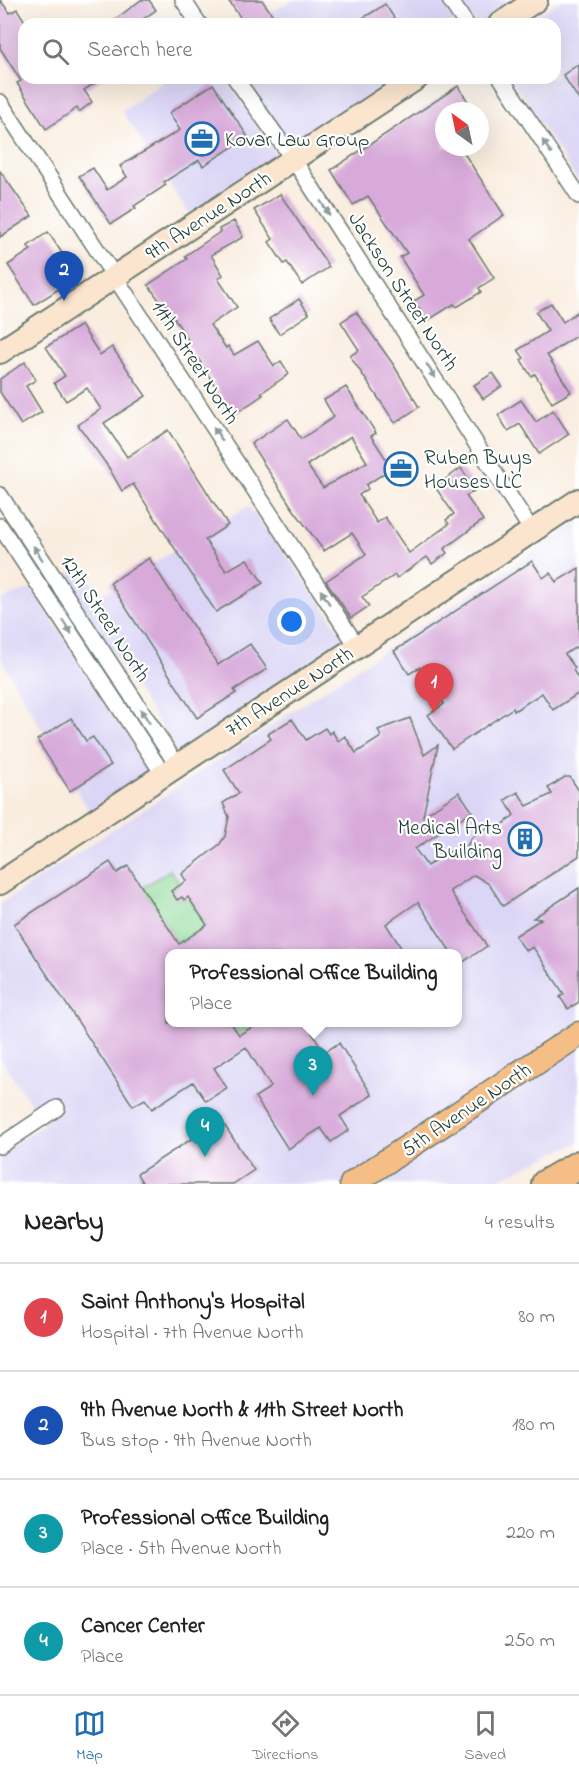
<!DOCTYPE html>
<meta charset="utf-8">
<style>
:root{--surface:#fff;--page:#f2f2f2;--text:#202124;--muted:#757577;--line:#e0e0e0;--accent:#1f6fb2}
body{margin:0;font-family:"Indie Flower",sans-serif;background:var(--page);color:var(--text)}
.compass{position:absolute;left:435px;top:102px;width:54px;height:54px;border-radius:50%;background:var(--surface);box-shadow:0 6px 24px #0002;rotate:327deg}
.you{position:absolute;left:292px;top:622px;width:21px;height:21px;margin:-15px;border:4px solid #fff;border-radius:50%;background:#1a73e8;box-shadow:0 0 0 9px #1a73e833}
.badge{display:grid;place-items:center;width:39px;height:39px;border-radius:50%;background:var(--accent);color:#fff;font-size:20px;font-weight:700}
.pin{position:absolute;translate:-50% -50px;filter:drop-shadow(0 2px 3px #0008)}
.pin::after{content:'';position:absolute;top:32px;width:21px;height:18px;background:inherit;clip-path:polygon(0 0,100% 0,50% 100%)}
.popup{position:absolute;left:165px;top:949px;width:297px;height:78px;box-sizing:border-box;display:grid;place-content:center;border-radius:12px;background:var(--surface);filter:drop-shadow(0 2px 4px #0005);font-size:20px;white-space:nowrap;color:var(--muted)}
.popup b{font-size:22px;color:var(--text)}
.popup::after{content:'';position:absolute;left:50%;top:100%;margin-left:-12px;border:12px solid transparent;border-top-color:var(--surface)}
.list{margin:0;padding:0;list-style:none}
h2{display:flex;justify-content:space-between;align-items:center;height:78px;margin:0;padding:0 24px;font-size:26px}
h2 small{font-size:20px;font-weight:400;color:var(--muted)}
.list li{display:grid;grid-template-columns:39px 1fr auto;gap:18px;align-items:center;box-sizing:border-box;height:108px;padding:0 24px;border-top:2px solid var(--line)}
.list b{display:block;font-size:22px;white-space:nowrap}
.list p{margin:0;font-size:20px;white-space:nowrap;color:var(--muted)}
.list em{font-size:20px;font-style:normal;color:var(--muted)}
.icon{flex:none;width:33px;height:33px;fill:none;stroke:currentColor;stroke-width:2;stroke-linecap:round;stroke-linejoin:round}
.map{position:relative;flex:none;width:579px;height:1184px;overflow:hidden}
.search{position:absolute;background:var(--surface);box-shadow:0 6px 24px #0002;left:18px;right:18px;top:18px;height:66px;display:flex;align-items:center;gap:15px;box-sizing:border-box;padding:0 21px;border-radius:18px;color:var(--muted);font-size:22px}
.sheet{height:510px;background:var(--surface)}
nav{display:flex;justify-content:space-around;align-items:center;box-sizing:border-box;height:84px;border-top:2px solid var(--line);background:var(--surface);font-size:16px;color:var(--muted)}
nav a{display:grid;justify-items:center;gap:3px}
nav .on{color:var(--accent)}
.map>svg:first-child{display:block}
.built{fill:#dcd6f6;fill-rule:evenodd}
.green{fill:#8cd996;stroke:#568b65;stroke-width:1.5}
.building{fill:#d8aada;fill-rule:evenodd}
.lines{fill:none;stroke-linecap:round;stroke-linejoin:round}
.street-casing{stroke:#6b7b70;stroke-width:18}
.secondary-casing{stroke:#6b7b70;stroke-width:26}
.primary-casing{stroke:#6b7b70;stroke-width:27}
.highway-casing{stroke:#6b7b70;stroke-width:32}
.street{stroke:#fff;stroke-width:15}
.secondary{stroke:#fbe5cf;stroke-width:22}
.primary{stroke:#f6be87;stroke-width:24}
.highway{stroke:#f6be87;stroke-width:28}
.oneway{fill:#8f9e9a}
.labels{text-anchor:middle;stroke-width:4.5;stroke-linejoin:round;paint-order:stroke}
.poi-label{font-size:21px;fill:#1f3d34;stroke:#fff;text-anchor:start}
.street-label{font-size:21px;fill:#1f3d34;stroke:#fff}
</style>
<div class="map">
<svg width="579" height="1184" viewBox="0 0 579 1184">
<rect width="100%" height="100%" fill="#fff"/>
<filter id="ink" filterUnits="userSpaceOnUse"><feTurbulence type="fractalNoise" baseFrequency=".0167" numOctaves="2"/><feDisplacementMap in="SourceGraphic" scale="12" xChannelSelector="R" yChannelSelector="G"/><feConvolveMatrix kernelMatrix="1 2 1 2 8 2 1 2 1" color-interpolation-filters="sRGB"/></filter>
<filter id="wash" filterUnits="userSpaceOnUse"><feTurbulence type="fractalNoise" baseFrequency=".008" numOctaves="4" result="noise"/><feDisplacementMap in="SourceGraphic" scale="24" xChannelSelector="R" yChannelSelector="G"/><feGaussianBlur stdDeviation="1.35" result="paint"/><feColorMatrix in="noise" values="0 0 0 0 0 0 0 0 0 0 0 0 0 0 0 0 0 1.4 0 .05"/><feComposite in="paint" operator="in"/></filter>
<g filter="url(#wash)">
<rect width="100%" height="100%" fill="#f9eddf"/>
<!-- built -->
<g class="built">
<polygon points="293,0 441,0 457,24 249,24"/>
<polygon points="459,0 517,0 483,24 475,24"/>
<polygon points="562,0 579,0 579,182 510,78 555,78 555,24 520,24"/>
<polygon points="168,78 225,78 279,159 191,217 122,111"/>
<polygon points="243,78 402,78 291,151"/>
<polygon points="248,506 312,590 347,643 179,754 62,576 80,569 102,594"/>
<path d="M579,522V1142L487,1184H0V1154L44,1124L0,1058V904ZM169,954H457V1022H169Z"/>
<polygon points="32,588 152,771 90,813 0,657 0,600"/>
</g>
<!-- green -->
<g class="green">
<polygon points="170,870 180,884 171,891 177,900 182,897 184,900 188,897 207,925 179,944 142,888"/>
<polygon points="231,1023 259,1023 239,1035"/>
</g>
<g id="blocks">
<!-- building -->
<g class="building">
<polygon points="0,0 10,13 17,9 24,20 24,79 103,78 84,90 92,102 79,112 77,108 46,129 17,83 21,81 0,48"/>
<polygon points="141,0 149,0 156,10 136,24 109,24"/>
<polygon points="228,0 262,0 279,24 245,24"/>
<polygon points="385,4 398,24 353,24 376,10"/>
<polygon points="579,64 579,100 563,75"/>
<polygon points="213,84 248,137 203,166 199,160 164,182 166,185 134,206 136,208 111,224 79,176 93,168 107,190 127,177 120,166 180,130 169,113"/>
<polygon points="458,86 474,111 444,111 444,147 460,147 504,215 469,239 494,278 479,288 481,292 457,307 454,304 427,321 414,301 424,295 400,257 407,253 368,196 353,205 331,170"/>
<polygon points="0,171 32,216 0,237"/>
<polygon points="280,194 329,267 302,285 287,262 284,264 269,242 273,239 254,210"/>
<polygon points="234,221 243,237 211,255 223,275 218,279 237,307 210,325 226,348 228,346 234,355 258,341 274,366 281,361 289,374 261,393 263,395 233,415 198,358 196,359 185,343 189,341 164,303 162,304 148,285 187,259 185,256 220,232 219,229"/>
<polygon points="48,232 78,277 34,305 8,265 31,250 28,246"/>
<polygon points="299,299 309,314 279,334 269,319"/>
<polygon points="551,303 563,322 579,311 579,334 547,355 571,392 552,403 535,374 531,376 521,360 524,358 518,350 548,331 536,312"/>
<polygon points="356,312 393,364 419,407 395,423 350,356 359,350 341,322"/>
<polygon points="81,325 100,355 112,347 146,396 104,423 127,457 168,430 228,525 205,540 226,571 247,559 263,583 216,612 133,484 122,491 109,468 78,425 101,409 87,388 66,401 54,383 65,376 46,347"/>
<polygon points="25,362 36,380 26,386 42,412 21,425 0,392 0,379"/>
<polygon points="493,373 502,386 483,399 474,385"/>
<path d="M346,387L376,433L371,436L392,468L366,485L368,489L359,495L377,523L385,517L409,553L449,524L446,520L454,514L435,487L461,468L476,490L466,496L483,520L444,549L447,553L432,564L427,557L397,578L395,575L362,597L369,606L351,618L326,581L366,554L352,533L324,551L291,506L251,444L288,419L301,439L334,417L324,400ZM351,436L367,462L323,488L307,465Z"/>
<polygon points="521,400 536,422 553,410 569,434 539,454 520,424 508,431 498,415"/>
<polygon points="149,558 218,665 250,644 267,669 234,690 236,693 197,718 110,583"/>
<polygon points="532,561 543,578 550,573 556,582 579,568 579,645 565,654 575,668 573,670 579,680 579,693 553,710 542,693 514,711 513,708 452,749 428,715 444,704 420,667 409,674 394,651"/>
<polygon points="71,718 86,741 93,737 111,765 70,791 37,740"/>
<polygon points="410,718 424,755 438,745 423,816 459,792 472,811 415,849 427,866 457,847 465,849 472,837 488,827 492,834 514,815 505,800 518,792 527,806 552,794 548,788 565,777 570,777 579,791 579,856 503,906 489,884 474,875 450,891 487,946 457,966 457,954 452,954 418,902 386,924 405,954 169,954 169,1023 231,1023 239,1035 259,1023 328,1023 312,1033 325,1052 339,1043 372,1095 340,1116 349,1130 331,1142 321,1128 288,1149 255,1097 271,1087 246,1047 214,1068 227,1088 206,1101 193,1082 152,1109 145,1099 133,1106 14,924 110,862 117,873 128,866 179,944 207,925 188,897 184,900 182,897 177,900 171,891 186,881 182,874 220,844 225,836 229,817 223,803 239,793 224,770 271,739 268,734 292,719 306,740 325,728 329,734 332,731 338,741 345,736 356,753 381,737 378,730"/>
<polygon points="579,888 579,1002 568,1009 560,997 564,994 533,947 526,951 515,936 541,919 533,918"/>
<polygon points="221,1120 254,1170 233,1184 143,1184 137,1174"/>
</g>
</g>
</g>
<g filter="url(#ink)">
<use href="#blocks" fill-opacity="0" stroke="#6b7b70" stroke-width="1.5"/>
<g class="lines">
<defs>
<g id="street">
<polyline points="183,0 199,24"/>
<polyline points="450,0 466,24"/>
<polyline points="235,78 293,159 338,228 532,531"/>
<polyline points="501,78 579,196"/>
<polyline points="0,102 357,646"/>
<polyline points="0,495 177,765"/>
<polyline points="0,526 163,774"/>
<polyline points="0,1146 57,1108"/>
</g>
<g id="secondary">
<polyline points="500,24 536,0"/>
<polyline points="0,352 417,78"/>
<polyline points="0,883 579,500"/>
</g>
<polyline id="primary" points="352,1184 579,1034"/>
<polyline id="highway" points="546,1184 579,1165"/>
</defs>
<!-- street casing -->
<use href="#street" class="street-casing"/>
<!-- secondary casing -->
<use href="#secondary" class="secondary-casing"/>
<!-- primary casing -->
<use href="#primary" class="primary-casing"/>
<!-- highway casing -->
<use href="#highway" class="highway-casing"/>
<!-- street -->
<use href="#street" class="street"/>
<!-- secondary -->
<use href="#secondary" class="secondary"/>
<!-- primary -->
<use href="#primary" class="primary"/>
<!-- highway -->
<use href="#highway" class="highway"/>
</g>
<!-- one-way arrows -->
<defs><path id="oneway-solid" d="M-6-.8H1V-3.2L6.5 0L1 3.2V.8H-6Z" transform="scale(1.5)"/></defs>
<g class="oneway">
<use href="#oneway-solid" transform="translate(547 147) rotate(-123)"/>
<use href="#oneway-solid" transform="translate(325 208) rotate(57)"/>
<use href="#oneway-solid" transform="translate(431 371) rotate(58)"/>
<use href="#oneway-solid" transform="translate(218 434) rotate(-123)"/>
<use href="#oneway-solid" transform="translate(38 553) rotate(-123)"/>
<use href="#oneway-solid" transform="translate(325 597) rotate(-123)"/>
<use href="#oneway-solid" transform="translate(67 627) rotate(57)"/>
<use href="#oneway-solid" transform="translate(145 716) rotate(-123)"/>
</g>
</g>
<!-- icons -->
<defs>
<symbol id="office-ring" viewBox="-11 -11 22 22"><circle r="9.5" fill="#fff" stroke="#1f6fb2" stroke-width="1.5"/><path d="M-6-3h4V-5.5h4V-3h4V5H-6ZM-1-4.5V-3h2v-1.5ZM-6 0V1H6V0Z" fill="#1f6fb2"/></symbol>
<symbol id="building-ring" viewBox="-11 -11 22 22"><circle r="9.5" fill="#fff" stroke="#1f6fb2" stroke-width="1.5"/><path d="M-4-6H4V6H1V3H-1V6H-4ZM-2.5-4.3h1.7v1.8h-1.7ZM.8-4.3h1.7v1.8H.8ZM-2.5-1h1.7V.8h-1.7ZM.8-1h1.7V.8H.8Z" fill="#1f6fb2"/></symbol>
</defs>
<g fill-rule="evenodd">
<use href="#office-ring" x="183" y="120" width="38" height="38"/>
<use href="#office-ring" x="382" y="450" width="38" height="38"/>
<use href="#building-ring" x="506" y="820" width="38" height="38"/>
</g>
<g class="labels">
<!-- poi labels -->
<g class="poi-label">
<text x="225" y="146">Kovar Law Group</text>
<text x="424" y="464">Ruben Buys<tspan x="424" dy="24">Houses LLC</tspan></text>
<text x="502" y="834" text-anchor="end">Medical Arts<tspan x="502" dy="24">Building</tspan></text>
</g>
<!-- street labels -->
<g class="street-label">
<text transform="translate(208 215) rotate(-33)" y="7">9th Avenue North</text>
<text transform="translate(404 291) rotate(57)" y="7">Jackson Street North</text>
<text transform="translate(196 362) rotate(57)" y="7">11th Street North</text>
<text transform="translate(106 618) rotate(57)" y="7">12th Street North</text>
<text transform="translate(289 691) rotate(-33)" y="7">7th Avenue North</text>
<text transform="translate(466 1109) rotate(-34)" y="7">5th Avenue North</text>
</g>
</g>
</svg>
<svg class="compass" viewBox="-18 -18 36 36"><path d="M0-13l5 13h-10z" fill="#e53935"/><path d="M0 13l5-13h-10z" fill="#757577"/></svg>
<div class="you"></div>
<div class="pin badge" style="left:434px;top:713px;background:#e0444e">1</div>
<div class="pin badge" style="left:64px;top:301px;background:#1a4fb4">2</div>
<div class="pin badge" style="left:313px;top:1096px;background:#0f9aa8">3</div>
<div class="popup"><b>Professional Office Building</b>Place</div>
<div class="pin badge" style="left:205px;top:1157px;background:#0f9aa8">4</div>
<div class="search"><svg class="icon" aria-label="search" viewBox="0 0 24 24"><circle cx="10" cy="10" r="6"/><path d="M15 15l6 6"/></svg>Search here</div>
</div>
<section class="sheet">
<h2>Nearby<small>4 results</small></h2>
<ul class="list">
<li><span class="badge" style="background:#e0444e">1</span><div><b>Saint Anthony's Hospital</b><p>Hospital · 7th Avenue North</p></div><em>80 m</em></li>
<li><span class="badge" style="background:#1a4fb4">2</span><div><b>9th Avenue North &amp; 11th Street North</b><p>Bus stop · 9th Avenue North</p></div><em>180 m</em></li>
<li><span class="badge" style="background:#0f9aa8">3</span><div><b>Professional Office Building</b><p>Place · 5th Avenue North</p></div><em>220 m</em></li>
<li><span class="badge" style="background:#0f9aa8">4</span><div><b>Cancer Center</b><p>Place</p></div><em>250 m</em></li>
</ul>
</section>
<nav>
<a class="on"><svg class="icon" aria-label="map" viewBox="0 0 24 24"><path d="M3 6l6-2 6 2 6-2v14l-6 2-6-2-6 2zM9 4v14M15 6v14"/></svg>Map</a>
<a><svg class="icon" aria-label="directions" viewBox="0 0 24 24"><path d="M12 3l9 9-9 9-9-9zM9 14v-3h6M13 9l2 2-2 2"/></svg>Directions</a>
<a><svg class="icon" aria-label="saved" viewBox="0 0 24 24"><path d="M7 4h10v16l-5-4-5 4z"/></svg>Saved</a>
</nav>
